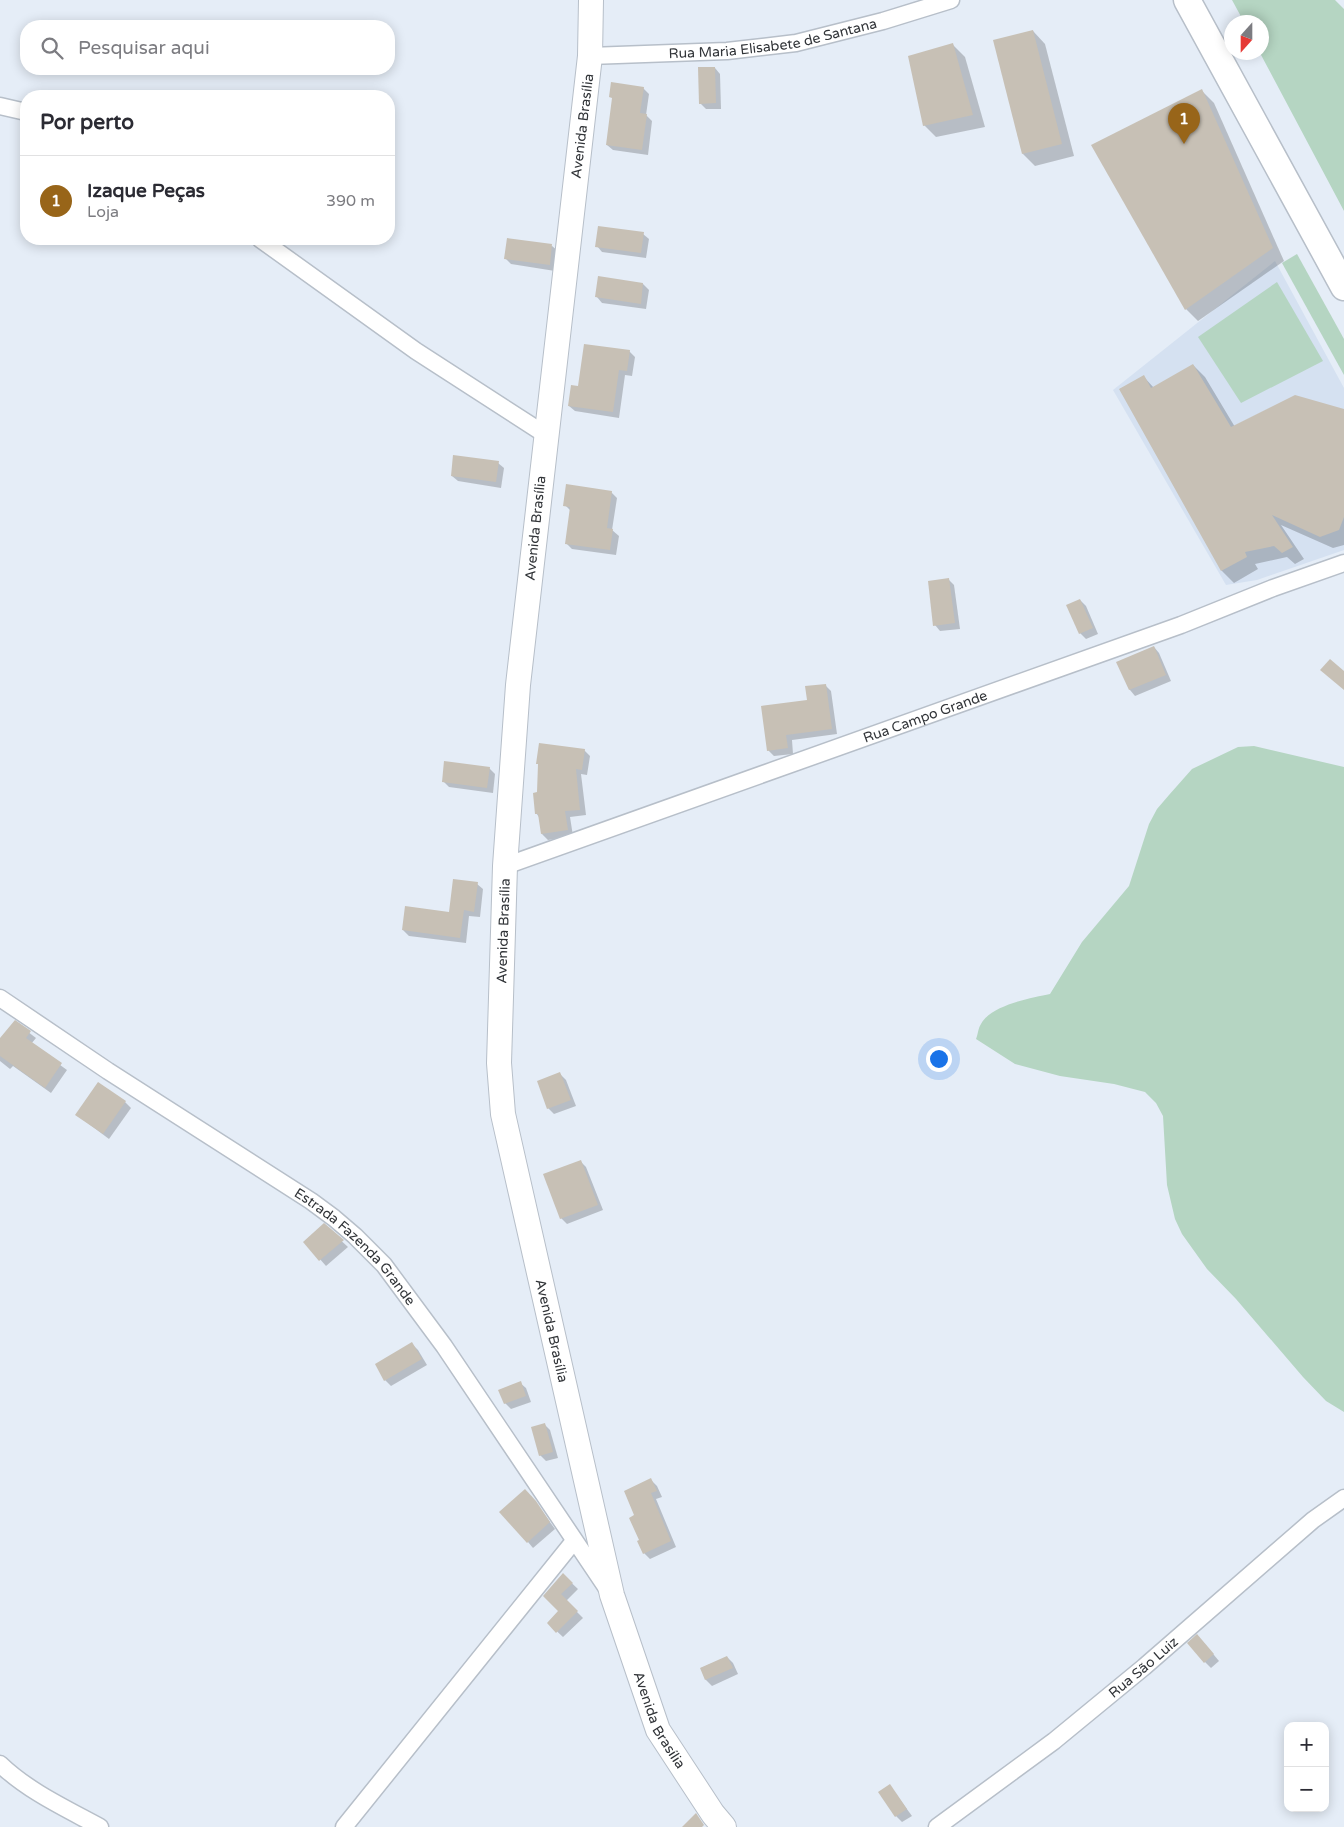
<!DOCTYPE html>
<html lang="pt">
<meta charset="utf-8">
<style>
:root{--surface:#fff;--page:#f7f7f7;--text:#2b2b33;--muted:#7c7c81;--line:#e1e1e2;--accent:#986519}
body{margin:0;font-family:"Varela Round",sans-serif;background:var(--page);color:var(--text)}
.controls{position:absolute;right:15px;bottom:15px;display:grid;overflow:hidden;border-radius:10px;box-shadow:0 2px 12px #0003}
.controls button{width:45px;height:45px;display:grid;place-items:center;padding:0;border:0;border-bottom:1px solid var(--line);background:var(--surface);color:var(--text);font:25px sans-serif}
.compass{position:absolute;left:1224px;top:15px;width:45px;height:45px;border-radius:50%;background:var(--surface);box-shadow:0 2px 12px #0003;rotate:201deg}
.you{position:absolute;left:938px;top:1058px;width:18px;height:18px;margin:-12px;border:4px solid #fff;border-radius:50%;background:#1a73e8;box-shadow:0 0 0 8px #1a73e833}
.badge{display:grid;place-items:center;width:32px;height:32px;border-radius:50%;background:var(--accent);color:#fff;font-size:16px;font-weight:700}
.pin{position:absolute;translate:-50% -41px;filter:drop-shadow(0 1px 2px #0008)}
.pin::after{content:'';position:absolute;top:26px;width:18px;height:15px;background:inherit;clip-path:polygon(0 0,100% 0,50% 100%)}
.list{margin:0;padding:0;list-style:none}
h2{display:flex;justify-content:space-between;align-items:center;height:65px;margin:0;padding:0 20px;font-size:21px}
h2 small{font-size:16px;font-weight:400;color:var(--muted)}
.list li{display:grid;grid-template-columns:32px 1fr auto;gap:15px;align-items:center;box-sizing:border-box;height:90px;padding:0 20px;border-top:1px solid var(--line)}
.list b{display:block;font-size:19px;white-space:nowrap}
.list p{margin:0;font-size:16px;white-space:nowrap;color:var(--muted)}
.list em{font-size:16px;font-style:normal;color:var(--muted)}
.icon{flex:none;width:28px;height:28px;fill:none;stroke:currentColor;stroke-width:2;stroke-linecap:round;stroke-linejoin:round}
.map{position:relative;flex:none;width:1344px;height:1827px;overflow:hidden}
.search{position:absolute;background:var(--surface);box-shadow:0 2px 12px #0003;left:20px;top:20px;width:375px;height:55px;display:flex;align-items:center;gap:12px;box-sizing:border-box;padding:0 18px;border-radius:20px;color:var(--muted);font-size:19px}
.panel{position:absolute;background:var(--surface);box-shadow:0 2px 12px #0003;left:20px;top:90px;width:375px;height:155px;border-radius:20px}
.map>svg:first-child{display:block}
.built{fill:#d5e1f1}
.green{fill:#b5d5c2}
.shadow{fill:#0003}
.building{fill:#c7c0b5}
.lines{fill:none;stroke-linecap:round;stroke-linejoin:round}
.minor-casing{stroke:#b7bfc9;stroke-width:19}
.secondary-casing{stroke:#b7bfc9;stroke-width:26}
.primary-casing{stroke:#b7bfc9;stroke-width:29}
.minor{stroke:#fff;stroke-width:16}
.secondary{stroke:#fff;stroke-width:24}
.primary{stroke:#fff;stroke-width:26}
.labels{text-anchor:middle;stroke-width:5;stroke-linejoin:round;paint-order:stroke}
.street-label{font-size:14px;fill:#313438;stroke:#fff}
</style>
<div class="map">
<svg width="1344" height="1827" viewBox="0 0 1344 1827">
<rect width="100%" height="100%" fill="#e5edf7"/>
<!-- built -->
<polygon class="built" points="1275,261 1344,388 1344,550 1257,580 1226,585 1113,390"/>
<!-- green -->
<g class="green">
<polygon points="1232,0 1335,0 1344,9 1344,211 1260,53 1262,52 1262,22 1244,22"/>
<polygon points="1297,254 1344,339 1344,375 1282,263"/>
<polygon points="1277,282 1323,361 1241,403 1198,337"/>
<path d="M1254,746L1344,767V1412L1326,1401L1303,1377L1236,1299L1207,1269L1182,1234L1175,1219L1167,1185L1163,1116L1156,1103L1145,1092L1114,1084L1060,1076L1015,1064L976,1039C978,1035 978,1028 981,1024C991,1005 1031,998 1050,994L1082,942L1129,886L1149,824L1157,809L1169,795L1192,769L1238,747Z"/>
</g>
<!-- shadow -->
<g class="shadow">
<polygon points="1033,31 1045,44 1074,156 1035,166 1023,154"/>
<polygon points="953,45 965,57 985,127 936,137 924,125"/>
<polygon points="715,68 720,74 721,109 706,109 700,103"/>
<polygon points="643,88 649,94 646,115 652,121 648,155 613,150 607,145 613,99"/>
<polygon points="1202,91 1214,103 1284,261 1198,321 1186,309"/>
<polygon points="643,234 649,239 646,258 602,252 597,246"/>
<polygon points="552,246 558,251 555,271 511,264 506,259"/>
<polygon points="643,284 649,290 646,309 602,303 597,297"/>
<polygon points="629,351 635,357 632,376 625,375 619,418 575,411 569,406 579,387"/>
<polygon points="1193,365 1205,377 1235,427 1344,411 1344,545 1333,548 1281,525 1304,559 1295,564 1287,557 1255,564 1258,569 1234,583 1222,571 1120,389 1144,377 1154,388"/>
<polygon points="498,463 504,468 501,488 458,481 452,476"/>
<polygon points="611,492 617,498 612,530 619,536 616,555 572,549 566,543 571,511 565,505"/>
<polygon points="948,579 954,585 960,629 940,631 935,625"/>
<polygon points="1080,600 1086,606 1098,634 1086,639 1080,633"/>
<polygon points="1154,647 1159,653 1171,681 1135,696 1130,690 1118,662"/>
<polygon points="825,685 831,691 837,734 792,740 793,754 774,756 768,750 808,701"/>
<polygon points="584,750 590,756 587,775 581,774 586,815 570,817 573,836 548,840 542,834 539,817 536,813 538,794"/>
<polygon points="489,768 495,774 493,793 449,787 443,781"/>
<polygon points="477,884 483,889 480,917 469,916 466,943 409,936 403,930 450,913"/>
<polygon points="15,1022 36,1038 31,1044 67,1070 51,1093 13,1066 10,1069 0,1061 0,1040"/>
<polygon points="560,1074 566,1080 576,1106 554,1114 548,1108"/>
<polygon points="125,1102 131,1108 109,1139 77,1115"/>
<polygon points="580,1161 586,1167 603,1210 567,1224 561,1218"/>
<polygon points="324,1225 348,1247 326,1266 305,1242"/>
<polygon points="412,1344 418,1350 427,1365 391,1386 385,1380"/>
<polygon points="520,1383 526,1388 531,1402 511,1409 505,1403"/>
<polygon points="544,1424 550,1430 558,1458 546,1461 540,1455"/>
<polygon points="651,1480 657,1486 662,1497 656,1499 676,1547 650,1559 644,1553 636,1516"/>
<polygon points="531,1496 555,1529 533,1548 528,1542"/>
<polygon points="563,1575 578,1589 566,1601 583,1618 563,1637 548,1623 560,1611 545,1596"/>
<polygon points="1203,1642 1219,1661 1211,1668 1205,1662"/>
<polygon points="727,1657 733,1663 738,1674 712,1686 706,1680 701,1668"/>
<polygon points="890,1786 912,1816 902,1822 896,1816 880,1792"/>
</g>
<!-- building -->
<g class="building">
<polygon points="1033,30 1062,144 1022,154 993,40"/>
<polygon points="953,43 973,115 923,126 908,56"/>
<polygon points="698,67 715,67 716,103 699,104"/>
<polygon points="611,82 644,87 640,113 647,114 642,150 606,145 612,98 609,97"/>
<polygon points="1202,89 1273,248 1185,310 1091,145"/>
<polygon points="598,226 644,232 641,253 595,247"/>
<polygon points="507,238 552,244 550,265 504,259"/>
<polygon points="598,276 643,283 641,304 595,297"/>
<polygon points="584,344 630,350 627,371 619,370 613,412 568,406 571,385 578,386"/>
<polygon points="1193,364 1231,427 1295,395 1344,409 1344,517 1339,530 1320,537 1272,515 1293,547 1282,553 1274,546 1245,552 1247,557 1221,571 1119,389 1144,375 1151,388"/>
<polygon points="453,455 499,461 496,482 451,476"/>
<polygon points="566,484 612,491 607,528 613,529 610,550 565,544 570,507 563,506"/>
<polygon points="949,578 955,623 933,626 928,581"/>
<polygon points="1080,599 1093,628 1079,634 1066,605"/>
<polygon points="1154,646 1166,675 1129,690 1116,662"/>
<polygon points="1330,659 1344,671 1344,690 1320,670"/>
<polygon points="826,684 832,729 786,735 788,748 767,751 761,706 807,700 805,686"/>
<polygon points="539,743 585,749 582,770 576,769 580,810 565,811 568,830 541,834 538,814 535,814 533,793 537,792 538,764 536,764"/>
<polygon points="444,761 490,767 487,788 442,782"/>
<polygon points="453,879 478,882 474,912 464,910 460,938 402,930 405,906 449,912"/>
<polygon points="15,1020 31,1031 26,1038 62,1063 45,1088 0,1056 0,1038"/>
<polygon points="560,1072 571,1100 547,1109 537,1081"/>
<polygon points="98,1082 126,1101 103,1134 75,1115"/>
<polygon points="581,1160 598,1205 560,1219 543,1174"/>
<polygon points="324,1223 344,1240 319,1261 303,1242"/>
<polygon points="412,1342 422,1359 384,1381 375,1364"/>
<polygon points="521,1381 526,1396 504,1404 498,1390"/>
<polygon points="545,1423 553,1452 539,1456 531,1427"/>
<polygon points="651,1478 657,1491 651,1493 671,1541 643,1554 637,1541 639,1540 629,1518 634,1515 624,1491"/>
<polygon points="525,1489 536,1501 550,1522 527,1543 499,1512"/>
<polygon points="563,1573 573,1583 561,1594 578,1611 556,1633 547,1623 558,1611 543,1596"/>
<polygon points="1197,1634 1214,1654 1204,1663 1187,1643"/>
<polygon points="727,1656 733,1668 705,1680 700,1668"/>
<polygon points="890,1784 907,1809 895,1817 878,1792"/>
<polygon points="696,1813 704,1825 702,1827 682,1827"/>
</g>
<g class="lines">
<defs>
<g id="minor">
<path id="s1" d="M590,56L727,51L796,43L883,21L951,0"/>
<polyline points="0,106 26,112"/>
<polyline points="260,239 416,351 546,435"/>
<path id="s2" d="M505,866L1181,625L1273,588L1344,563"/>
<path id="s3" d="M0,998L108,1071L311,1201L334,1218L355,1236L384,1265L444,1346L606,1587"/>
<path d="M0,1764C28,1791 65,1808 100,1827"/>
<polyline points="344,1827 574,1541"/>
<path id="s4" d="M937,1827L1054,1741L1144,1667L1313,1520L1344,1498"/>
</g>
<g id="secondary">
<path id="s5" d="M591,0L590,56L518,685L505,866L499,1063L503,1114L612,1595L658,1730L713,1814L724,1827"/>
</g>
<polyline id="primary" points="1187,0 1344,287"/>
</defs>
<!-- minor casing -->
<use href="#minor" class="minor-casing"/>
<!-- secondary casing -->
<use href="#secondary" class="secondary-casing"/>
<!-- primary casing -->
<use href="#primary" class="primary-casing"/>
<!-- minor -->
<use href="#minor" class="minor"/>
<!-- secondary -->
<use href="#secondary" class="secondary"/>
<!-- primary -->
<use href="#primary" class="primary"/>
</g>
<g class="labels">
<!-- street labels -->
<g class="street-label">
<text dy="5" stroke="none"><textPath href="#s1" startOffset="184">Rua Maria Elisabete de Santana</textPath></text>
<text transform="translate(582 126) rotate(-83)" y="5">Avenida Brasília</text>
<text transform="translate(535 528) rotate(-84)" y="5">Avenida Brasília</text>
<text dy="5" stroke="none"><textPath href="#s2" startOffset="446">Rua Campo Grande</textPath></text>
<text transform="translate(503 931) rotate(-88)" y="5">Avenida Brasília</text>
<text dy="5" stroke="none"><textPath href="#s3" startOffset="435">Estrada Fazenda Grande</textPath></text>
<text dy="5" stroke="none"><textPath href="#s5" startOffset="1341">Avenida Brasília</textPath></text>
<text dy="5" stroke="none"><textPath href="#s4" startOffset="261">Rua São Luiz</textPath></text>
<text dy="5" stroke="none"><textPath href="#s5" startOffset="1746">Avenida Brasília</textPath></text>
</g>
</g>
</svg>
<div class="controls">
<button>+</button>
<button>−</button>
</div>
<svg class="compass" viewBox="-18 -18 36 36"><path d="M0-13l5 13h-10z" fill="#e53935"/><path d="M0 13l5-13h-10z" fill="#7c7c81"/></svg>
<div class="you"></div>
<div class="pin badge" style="left:1184px;top:144px">1</div>
<div class="search"><svg class="icon" aria-label="search" viewBox="0 0 24 24"><circle cx="10" cy="10" r="6"/><path d="M15 15l6 6"/></svg>Pesquisar aqui</div>
<section class="panel">
<h2>Por perto<small></small></h2>
<ul class="list">
<li><span class="badge">1</span><div><b>Izaque Peças</b><p>Loja</p></div><em>390 m</em></li>
</ul>
</section>
</div>
